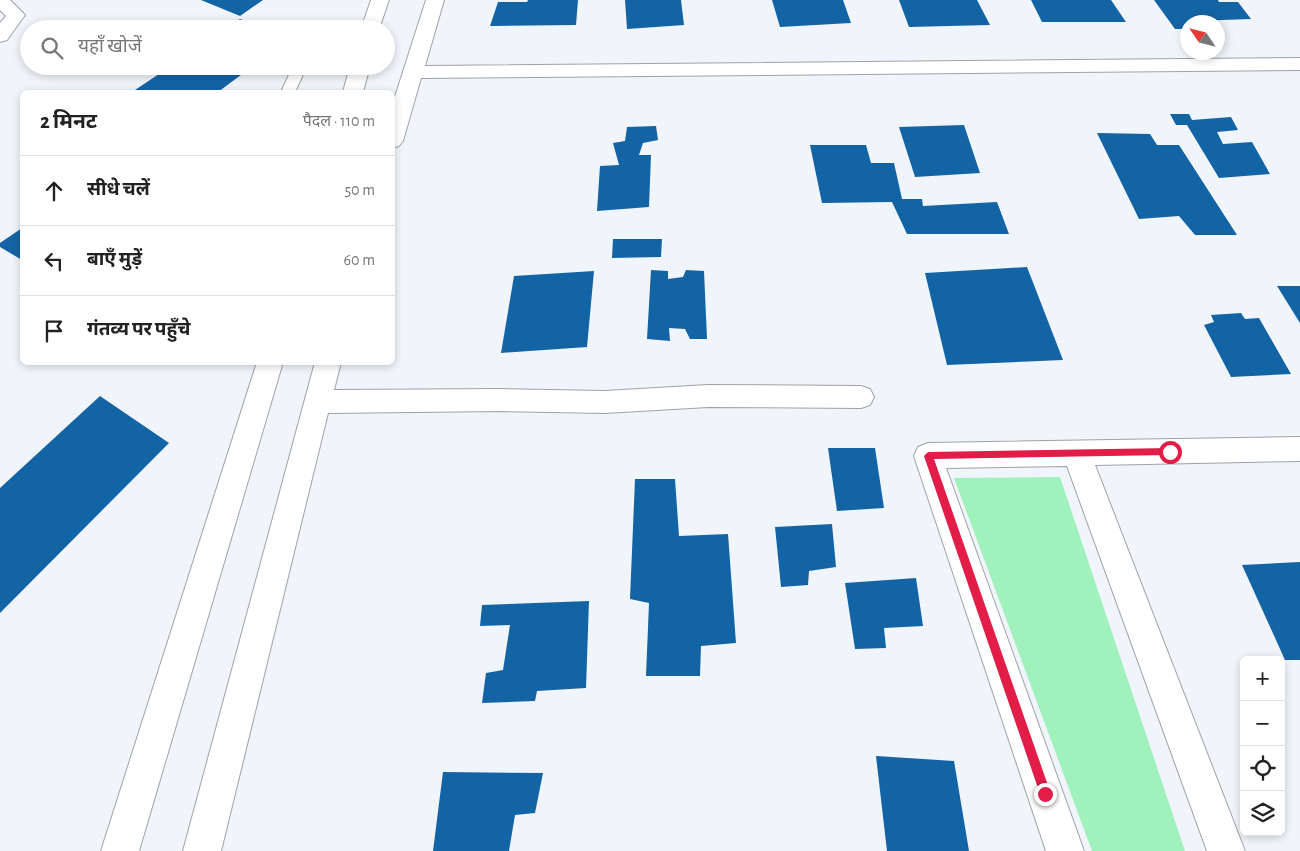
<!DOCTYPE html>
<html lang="hi">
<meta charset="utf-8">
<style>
:root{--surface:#fff;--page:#f2f2f2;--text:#222;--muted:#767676;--line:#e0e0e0}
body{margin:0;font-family:"Alegreya Sans","Noto Sans Devanagari",sans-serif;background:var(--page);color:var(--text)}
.controls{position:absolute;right:15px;bottom:15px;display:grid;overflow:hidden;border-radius:8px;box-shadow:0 2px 8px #0003}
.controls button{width:45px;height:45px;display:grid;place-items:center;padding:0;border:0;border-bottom:1px solid var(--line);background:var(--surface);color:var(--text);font:25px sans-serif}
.compass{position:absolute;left:1180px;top:15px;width:45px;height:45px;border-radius:50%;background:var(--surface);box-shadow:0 2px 8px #0003;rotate:305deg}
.stop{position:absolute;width:15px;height:15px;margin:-11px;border:4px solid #e11d48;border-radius:50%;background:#fff}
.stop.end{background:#e11d48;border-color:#fff;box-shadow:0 1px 5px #0008}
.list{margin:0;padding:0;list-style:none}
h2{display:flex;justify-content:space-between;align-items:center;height:65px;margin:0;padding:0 20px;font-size:21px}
h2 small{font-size:16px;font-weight:400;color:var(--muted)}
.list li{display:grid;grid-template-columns:32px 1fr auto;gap:15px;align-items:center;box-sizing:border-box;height:70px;padding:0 20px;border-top:1px solid var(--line)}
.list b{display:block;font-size:19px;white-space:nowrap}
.list em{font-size:16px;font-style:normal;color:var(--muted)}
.icon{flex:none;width:28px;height:28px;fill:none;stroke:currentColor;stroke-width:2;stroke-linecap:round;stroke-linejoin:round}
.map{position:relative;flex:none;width:1300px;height:851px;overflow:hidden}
.search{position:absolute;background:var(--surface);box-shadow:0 2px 8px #0003;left:20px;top:20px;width:375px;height:55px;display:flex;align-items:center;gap:12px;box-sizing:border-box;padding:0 18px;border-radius:28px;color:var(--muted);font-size:19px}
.panel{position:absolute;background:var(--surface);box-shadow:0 2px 8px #0003;left:20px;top:90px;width:375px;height:275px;border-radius:8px}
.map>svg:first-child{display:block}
.green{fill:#a1f1bc}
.building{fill:#1364a5}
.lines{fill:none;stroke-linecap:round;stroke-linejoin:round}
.service-casing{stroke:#9ea3a8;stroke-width:2}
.minor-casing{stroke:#9ea3a8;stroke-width:2}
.tertiary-casing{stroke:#9ea3a8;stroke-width:2}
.service{fill:#fff;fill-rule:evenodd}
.minor{fill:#fff;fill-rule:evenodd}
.tertiary{fill:#fff;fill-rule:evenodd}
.route{fill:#e11d48}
</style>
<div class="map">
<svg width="1300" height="851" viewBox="0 0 1300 851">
<rect width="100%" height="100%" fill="#f0f5fb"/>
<!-- green -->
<polygon class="green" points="1060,477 1185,851 1092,851 954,478"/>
<!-- building -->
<g class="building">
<polygon points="201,0 263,0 240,16"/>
<polygon points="528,0 578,0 576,25 490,26 498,2 527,2"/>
<polygon points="625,0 681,0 684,25 627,29"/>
<polygon points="772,0 843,0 851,23 780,27"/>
<polygon points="899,0 977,0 990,25 909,27"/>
<polygon points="1031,0 1111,0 1126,22 1042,22"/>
<polygon points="1154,0 1218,0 1219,2 1238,2 1251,19 1194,21 1188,22 1188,29 1175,29"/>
<polygon points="240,19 263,29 226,29"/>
<polygon points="171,66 253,66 218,92 132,92"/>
<polygon points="1170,114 1189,114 1192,120 1231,117 1238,130 1217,132 1223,144 1252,142 1270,174 1219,178 1187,125 1176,125"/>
<polygon points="964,125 980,173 915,177 899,127"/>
<polygon points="656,126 658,140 643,143 639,155 651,155 649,207 597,211 600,166 619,165 613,143 625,141 627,127"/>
<polygon points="1097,133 1150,134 1157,145 1179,145 1237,235 1195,235 1179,216 1139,219"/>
<polygon points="810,145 866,145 871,163 894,163 902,199 922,199 923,206 997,202 1009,234 907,234 892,202 822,203"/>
<polygon points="22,228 22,260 0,247 0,243"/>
<polygon points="613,239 662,239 661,257 612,258"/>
<polygon points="1027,267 1063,360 947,365 925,273"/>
<polygon points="651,270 668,271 668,279 683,277 686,270 704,271 707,339 690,339 685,329 669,328 670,341 647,339"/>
<polygon points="594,271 587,347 501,353 514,276"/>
<polygon points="1277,286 1300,286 1300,323"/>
<polygon points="1241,313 1245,319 1259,318 1291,374 1231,377 1204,325 1214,322 1211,315"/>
<polygon points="100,396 169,443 0,613 0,488"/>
<polygon points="828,448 875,448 884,508 837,511"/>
<polygon points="635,479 675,479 679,536 728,534 736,643 701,646 700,676 646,676 649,603 630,599"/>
<polygon points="832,524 836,567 809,571 808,585 781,587 775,527"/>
<polygon points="1300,562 1300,660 1285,660 1242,565"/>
<polygon points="916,578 923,626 884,628 886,648 855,649 845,583"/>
<polygon points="589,601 586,688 537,691 535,701 482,703 486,673 503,670 510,625 480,626 482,605"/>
<polygon points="876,756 954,761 969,851 887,851"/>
<polygon points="443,772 543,773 535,813 515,815 509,851 433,851"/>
</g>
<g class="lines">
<defs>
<polygon id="service" points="293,66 307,66 295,92 281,92"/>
<g id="minor">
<polygon points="371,0 389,0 379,29 361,29"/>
<polygon points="426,0 444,0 425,66 1300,58 1300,70 421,78 403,141 399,146 392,148 392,106"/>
<polygon points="350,66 370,66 363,92 343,92"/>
<polygon points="257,362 283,362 139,851 101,851"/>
<polygon points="315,362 341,362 334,390 501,389 605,391 708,385 861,386 870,389 874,397 870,405 861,408 708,407 605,413 501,411 328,413 221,851 183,851"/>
<polygon points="1300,437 1300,461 1095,465 1245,851 1207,851 1067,466 946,468 1084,851 1046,851 914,456 918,447 928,443"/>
</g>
<polygon id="tertiary" points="0,0 10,0 25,15 7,40 0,42 0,23 6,16 0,10"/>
</defs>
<!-- service casing -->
<use href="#service" class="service-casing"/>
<!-- minor casing -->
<use href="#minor" class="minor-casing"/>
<!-- tertiary casing -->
<use href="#tertiary" class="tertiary-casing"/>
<!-- service -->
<use href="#service" class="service"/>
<!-- minor -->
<use href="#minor" class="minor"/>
<!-- tertiary -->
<use href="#tertiary" class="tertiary"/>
</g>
<!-- route -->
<polygon class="route" points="1170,448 1174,452 1170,455 934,459 1051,794 1049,798 1045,800 1042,798 1040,794 924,456 928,452"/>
</svg>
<div class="controls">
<button>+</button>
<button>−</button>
<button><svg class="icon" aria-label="locate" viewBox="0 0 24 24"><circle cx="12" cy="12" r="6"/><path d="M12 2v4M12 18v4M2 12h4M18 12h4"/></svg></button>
<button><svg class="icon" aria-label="layers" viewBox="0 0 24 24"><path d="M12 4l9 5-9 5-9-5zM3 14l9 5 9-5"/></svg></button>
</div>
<svg class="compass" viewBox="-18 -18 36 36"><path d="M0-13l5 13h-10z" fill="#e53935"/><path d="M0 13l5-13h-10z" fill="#767676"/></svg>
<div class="stop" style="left:1170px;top:452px"></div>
<div class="stop end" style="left:1045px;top:794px"></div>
<div class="search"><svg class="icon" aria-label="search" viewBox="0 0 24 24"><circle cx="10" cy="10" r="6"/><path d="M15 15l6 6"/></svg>यहाँ खोजें</div>
<section class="panel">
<h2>2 मिनट<small>पैदल · 110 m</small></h2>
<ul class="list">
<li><svg class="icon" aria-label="ahead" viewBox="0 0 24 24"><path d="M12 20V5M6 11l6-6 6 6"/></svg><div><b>सीधे चलें</b></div><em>50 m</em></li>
<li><svg class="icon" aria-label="left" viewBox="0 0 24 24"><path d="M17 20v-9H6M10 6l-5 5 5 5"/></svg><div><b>बाएँ मुड़ें</b></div><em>60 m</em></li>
<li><svg class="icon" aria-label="arrive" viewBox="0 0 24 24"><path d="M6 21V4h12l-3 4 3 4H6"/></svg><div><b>गंतव्य पर पहुँचे</b></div></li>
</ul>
</section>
</div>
